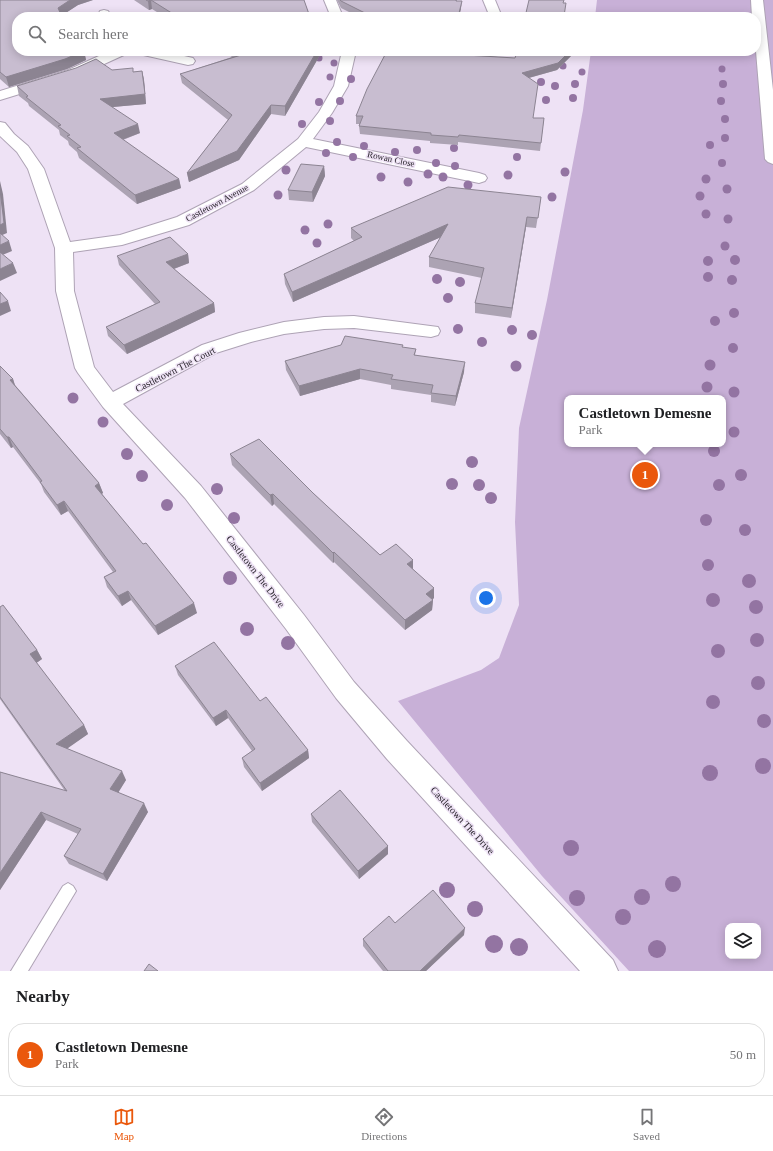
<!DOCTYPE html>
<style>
:root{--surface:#fff;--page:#f2f2f2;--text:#202124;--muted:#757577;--line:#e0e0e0;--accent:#ea580c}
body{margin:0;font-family:Georgia,serif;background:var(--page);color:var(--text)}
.controls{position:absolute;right:12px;bottom:12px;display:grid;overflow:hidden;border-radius:8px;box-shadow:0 2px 10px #0003}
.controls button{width:36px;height:36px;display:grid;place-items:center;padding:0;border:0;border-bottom:1px solid var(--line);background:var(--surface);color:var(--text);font:20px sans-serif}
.you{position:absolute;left:486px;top:598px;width:14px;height:14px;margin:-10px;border:3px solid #fff;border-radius:50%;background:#1a73e8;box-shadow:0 0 0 6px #1a73e833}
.badge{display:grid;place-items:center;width:26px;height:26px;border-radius:50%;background:var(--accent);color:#fff;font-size:13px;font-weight:700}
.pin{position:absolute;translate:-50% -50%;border:2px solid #fff;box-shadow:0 1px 4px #0006}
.popup{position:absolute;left:564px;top:395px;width:162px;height:52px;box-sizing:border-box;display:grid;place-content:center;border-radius:8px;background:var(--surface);filter:drop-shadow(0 1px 3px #0005);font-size:13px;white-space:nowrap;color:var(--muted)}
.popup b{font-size:15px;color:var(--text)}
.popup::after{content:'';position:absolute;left:50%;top:100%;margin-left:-8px;border:8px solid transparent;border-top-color:var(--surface)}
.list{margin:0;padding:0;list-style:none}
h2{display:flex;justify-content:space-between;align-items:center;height:52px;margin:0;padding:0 16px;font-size:17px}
h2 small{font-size:13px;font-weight:400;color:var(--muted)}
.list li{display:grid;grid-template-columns:26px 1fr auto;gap:12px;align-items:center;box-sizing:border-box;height:64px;margin:0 8px 8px;padding:0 8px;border:1px solid var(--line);border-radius:16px}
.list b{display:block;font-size:15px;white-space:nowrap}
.list p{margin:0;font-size:13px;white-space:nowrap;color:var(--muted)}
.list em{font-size:13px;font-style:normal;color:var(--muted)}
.icon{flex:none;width:22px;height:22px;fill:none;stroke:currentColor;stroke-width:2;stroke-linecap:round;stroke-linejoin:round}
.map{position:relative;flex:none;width:773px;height:971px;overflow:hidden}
.search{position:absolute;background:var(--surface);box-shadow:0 2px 10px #0003;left:12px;right:12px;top:12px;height:44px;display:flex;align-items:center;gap:10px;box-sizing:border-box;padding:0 14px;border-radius:16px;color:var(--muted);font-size:15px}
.sheet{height:124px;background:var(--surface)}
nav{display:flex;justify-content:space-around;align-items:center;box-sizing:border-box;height:56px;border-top:1px solid var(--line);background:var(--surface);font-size:11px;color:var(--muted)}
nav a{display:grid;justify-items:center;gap:2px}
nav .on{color:var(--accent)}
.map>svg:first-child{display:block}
.green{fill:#c8b0d7;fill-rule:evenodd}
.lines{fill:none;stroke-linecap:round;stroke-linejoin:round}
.lane-casing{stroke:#aea3b5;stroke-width:2}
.street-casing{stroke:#aea3b5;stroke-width:2}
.lane{fill:#fff;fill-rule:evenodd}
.street{fill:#fff;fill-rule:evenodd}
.tree{fill:#9374a2}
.wall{fill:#aca3b3}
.shaded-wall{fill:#8c8492}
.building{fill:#c8bdd0;stroke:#8c8492}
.labels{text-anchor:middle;stroke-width:3;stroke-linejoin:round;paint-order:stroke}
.far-street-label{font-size:9px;fill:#29252c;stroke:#eee2f5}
.street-label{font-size:10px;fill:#29252c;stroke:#eee2f5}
</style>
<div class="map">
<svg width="773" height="971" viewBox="0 0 773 971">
<rect width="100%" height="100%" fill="#eee2f5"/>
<!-- green -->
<path class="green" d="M597,0H773V971H629L542,876L398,701L481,670L499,658L519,605L515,522L519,428L547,300L583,110L591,51H756V17H595ZM567,398H723V444H567ZM728,926H758V956H728Z"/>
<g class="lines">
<defs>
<polygon id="lane" points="68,883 73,886 76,891 28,971 11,971 63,886"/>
<g id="street">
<polygon points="324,0 336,0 343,17 331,17"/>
<polygon points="483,0 495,0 502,17 490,17"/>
<polygon points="751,0 763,0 773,90 773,164 768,162 765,159 756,51 756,17 752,17"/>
<polygon points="104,10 108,11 110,14 109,17 97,17 100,11"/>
<polygon points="110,51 128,51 126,54 78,76 0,100 0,91 68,70"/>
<polygon points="137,51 162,51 193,58 195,61 193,64 188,65 139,54"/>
<polygon points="342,51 356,51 348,86 332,113 313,139 479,173 485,175 487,178 485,181 479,183 306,147 254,190 189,225 122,245 73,252 74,291 94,367 113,392 202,345 239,333 284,322 324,317 354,316 438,327 440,331 438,335 431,337 354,328 324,329 284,334 251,342 216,353 123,404 201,486 304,615 354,682 407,741 613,960 618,971 580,971 387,759 336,698 286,629 185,498 103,407 78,373 75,368 56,291 55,248 28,169 17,152 0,136 0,122 5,123 14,134 28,146 44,169 70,242 120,235 177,217 242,184 298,139 319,112 334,86"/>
</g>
</defs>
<!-- lane casing -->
<use href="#lane" class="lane-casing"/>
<!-- street casing -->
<use href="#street" class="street-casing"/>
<!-- lane -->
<use href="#lane" class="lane"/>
<!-- street -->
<use href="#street" class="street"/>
</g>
<!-- trees -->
<g class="tree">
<circle cx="319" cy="58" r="3.5"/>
<circle cx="334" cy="63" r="3.5"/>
<circle cx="563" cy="66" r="3.5"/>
<circle cx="722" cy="69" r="3.5"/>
<circle cx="582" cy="72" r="3.5"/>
<circle cx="330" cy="77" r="3.5"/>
<circle cx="351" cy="79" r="4"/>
<circle cx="541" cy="82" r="4"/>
<circle cx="575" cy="84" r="4"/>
<circle cx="723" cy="84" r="4"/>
<circle cx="555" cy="86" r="4"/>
<circle cx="573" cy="98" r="4"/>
<circle cx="546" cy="100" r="4"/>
<circle cx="340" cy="101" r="4"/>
<circle cx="721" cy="101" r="4"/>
<circle cx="319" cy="102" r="4"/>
<circle cx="725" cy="119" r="4"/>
<circle cx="330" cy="121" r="4"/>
<circle cx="302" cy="124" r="4"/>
<circle cx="725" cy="138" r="4"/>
<circle cx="337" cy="142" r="4"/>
<circle cx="710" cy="145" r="4"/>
<circle cx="364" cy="146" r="4"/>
<circle cx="454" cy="148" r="4"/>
<circle cx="417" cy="150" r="4"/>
<circle cx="395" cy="152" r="4"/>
<circle cx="326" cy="153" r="4"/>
<circle cx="353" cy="157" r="4"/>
<circle cx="517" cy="157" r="4"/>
<circle cx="436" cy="163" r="4"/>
<circle cx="722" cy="163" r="4"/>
<circle cx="455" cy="166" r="4"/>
<circle cx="286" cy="170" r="4.5"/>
<circle cx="565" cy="172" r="4.5"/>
<circle cx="428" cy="174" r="4.5"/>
<circle cx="508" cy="175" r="4.5"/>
<circle cx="381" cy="177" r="4.5"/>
<circle cx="443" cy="177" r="4.5"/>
<circle cx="706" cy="179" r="4.5"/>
<circle cx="408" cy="182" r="4.5"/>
<circle cx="468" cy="185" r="4.5"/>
<circle cx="727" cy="189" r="4.5"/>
<circle cx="278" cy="195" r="4.5"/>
<circle cx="700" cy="196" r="4.5"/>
<circle cx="552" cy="197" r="4.5"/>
<circle cx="706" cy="214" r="4.5"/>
<circle cx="728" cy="219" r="4.5"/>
<circle cx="328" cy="224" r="4.5"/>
<circle cx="305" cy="230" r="4.5"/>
<circle cx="317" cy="243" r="4.5"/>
<circle cx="725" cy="246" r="4.5"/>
<circle cx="735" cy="260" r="5"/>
<circle cx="708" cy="261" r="5"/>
<circle cx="708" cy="277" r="5"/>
<circle cx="437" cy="279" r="5"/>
<circle cx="732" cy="280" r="5"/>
<circle cx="460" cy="282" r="5"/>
<circle cx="448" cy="298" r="5"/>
<circle cx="734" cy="313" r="5"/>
<circle cx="715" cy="321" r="5"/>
<circle cx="458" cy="329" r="5"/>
<circle cx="512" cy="330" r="5"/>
<circle cx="532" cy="335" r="5"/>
<circle cx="482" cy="342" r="5"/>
<circle cx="733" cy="348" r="5"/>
<circle cx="710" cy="365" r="5.5"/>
<circle cx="516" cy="366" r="5.5"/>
<circle cx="707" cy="387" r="5.5"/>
<circle cx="734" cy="392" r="5.5"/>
<circle cx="73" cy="398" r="5.5"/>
<circle cx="103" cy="422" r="5.5"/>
<circle cx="734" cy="432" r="5.5"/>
<circle cx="714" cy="451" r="6"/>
<circle cx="127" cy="454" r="6"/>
<circle cx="472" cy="462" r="6"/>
<circle cx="741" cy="475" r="6"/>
<circle cx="142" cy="476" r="6"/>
<circle cx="452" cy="484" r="6"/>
<circle cx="479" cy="485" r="6"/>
<circle cx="719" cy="485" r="6"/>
<circle cx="217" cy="489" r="6"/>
<circle cx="491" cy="498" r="6"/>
<circle cx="167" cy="505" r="6"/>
<circle cx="234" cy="518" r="6"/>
<circle cx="706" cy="520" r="6"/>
<circle cx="745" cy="530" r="6"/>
<circle cx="708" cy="565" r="6"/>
<circle cx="230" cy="578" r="7"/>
<circle cx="749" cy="581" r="7"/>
<circle cx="713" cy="600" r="7"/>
<circle cx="756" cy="607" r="7"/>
<circle cx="247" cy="629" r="7"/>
<circle cx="757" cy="640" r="7"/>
<circle cx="288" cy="643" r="7"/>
<circle cx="718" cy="651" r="7"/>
<circle cx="758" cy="683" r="7"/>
<circle cx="713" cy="702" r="7"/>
<circle cx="764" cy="721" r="7"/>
<circle cx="763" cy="766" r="8"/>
<circle cx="710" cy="773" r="8"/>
<circle cx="571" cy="848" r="8"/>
<circle cx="673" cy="884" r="8"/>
<circle cx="447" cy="890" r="8"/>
<circle cx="642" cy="897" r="8"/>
<circle cx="577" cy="898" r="8"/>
<circle cx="475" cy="909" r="8"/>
<circle cx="623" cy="917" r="8"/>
<circle cx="494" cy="944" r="9"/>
<circle cx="519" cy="947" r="9"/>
<circle cx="657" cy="949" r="9"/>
</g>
<!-- wall -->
<g class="wall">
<polygon points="0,0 93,0 78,5 61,16 17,17 84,51 86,60 67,69 9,87 0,79"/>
<polygon points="134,0 304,0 310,17 165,17 152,9 149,10"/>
<polygon points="337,0 457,0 457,1 461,8 459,17 359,17 341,8"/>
<polygon points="224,51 320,51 320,55 285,116 271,114 239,160 189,182 187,173 228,120 182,83 180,74 232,57"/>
<polygon points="387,51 451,51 450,54 515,58 517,51 576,51 557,70 529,78 533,118 544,118 540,151 458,142 458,145 430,143 430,141 360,134 359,126 360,124 356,124 356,116"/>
<polygon points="112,70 133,72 142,71 144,80 146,104 112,107 140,133 123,140 179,179 181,188 137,204 79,158 77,152 69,145 68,141 60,135 59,130 29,106 28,103 19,96 17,86"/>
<polygon points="324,166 325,176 313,202 289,200 288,190"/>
<polygon points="541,197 536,228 526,227 511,318 475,313 475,303 482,278 429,267 429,257 441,237 293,302 285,284 284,274 354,241 351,238 351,228"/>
<polygon points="188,254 189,263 174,269 214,303 215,312 127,354 108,336 106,327 155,304 119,265 117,256"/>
<polygon points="403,348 416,349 415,355 464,372 455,406 431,402 431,395 391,389 391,385 360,379 300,396 286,370 285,361"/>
<polygon points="0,366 13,379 15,385 99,483 103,493 102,494 197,613 158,635 131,600 122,606 107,587 104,577 113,572 68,511 61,515 44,492 41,484 13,447 11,448 0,434"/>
<polygon points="230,454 313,493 380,555 413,569 434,598 432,600 433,600 432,610 405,630 334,562 333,563 274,504 272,506 232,465"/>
<polygon points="0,607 37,650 42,659 36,663 84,725 88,734 67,748 126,780 118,792 148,812 107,881 69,864 64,856 78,834 46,820 0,890 0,772 65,791 0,699"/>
<polygon points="175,666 260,701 308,750 309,758 262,791 244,767 242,758 252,751 228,718 216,726 178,675"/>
<polygon points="311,814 388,846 388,854 359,879 312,822"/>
<polygon points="395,923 464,935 426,971 383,971 363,946 363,939"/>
</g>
<!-- shaded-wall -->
<g class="shaded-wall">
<polygon points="70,0 93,0 78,5 61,16 58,8"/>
<polygon points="151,0 152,9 149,10 148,1"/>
<polygon points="462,1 461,8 459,17 458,17"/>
<polygon points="84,51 86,60 67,69 9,87 6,77"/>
<polygon points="317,51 320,51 320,55 285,116 285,106"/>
<polygon points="570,51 576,51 557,70 521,80 522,73"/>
<polygon points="142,71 144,80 146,104 102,108 100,99"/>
<polygon points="271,105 271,114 239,160 189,182 187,173"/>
<polygon points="138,124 140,133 116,142 114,133"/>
<polygon points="324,166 325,176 313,202 312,192"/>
<polygon points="179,179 181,188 137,204 135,195"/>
<polygon points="0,181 3,194 7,233 0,236"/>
<polygon points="527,217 526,227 511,318 512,308"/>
<polygon points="448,224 448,234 293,302 292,292"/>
<polygon points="9,241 12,251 0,256 0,245"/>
<polygon points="188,254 189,263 168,271 166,262"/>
<polygon points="13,263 17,273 0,281 0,269"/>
<polygon points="8,301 11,311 0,316 0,304"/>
<polygon points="214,303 215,312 127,354 124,345"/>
<polygon points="465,362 464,372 455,406 456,396"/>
<polygon points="360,369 360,379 300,396 299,386"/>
<polygon points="13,379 16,389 10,380"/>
<polygon points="7,437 9,437 13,447 11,448"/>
<polygon points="99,483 103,493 98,496 95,486"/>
<polygon points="273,494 274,504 272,506 270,495"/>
<polygon points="64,501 68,511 61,515 57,505"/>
<polygon points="334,552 334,562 333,563 333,553"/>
<polygon points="413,560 413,570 407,564"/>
<polygon points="434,588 434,598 426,604 426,594"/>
<polygon points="128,591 131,600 122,606 118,596"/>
<polygon points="433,600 432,610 405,630 405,620"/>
<polygon points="194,603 197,613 158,635 155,626"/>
<polygon points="37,650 42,659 35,664 30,654"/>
<polygon points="226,710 228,718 216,726 213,718"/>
<polygon points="84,725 88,734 61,753 56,744"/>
<polygon points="308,750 309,758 262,791 260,783"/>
<polygon points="122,771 126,780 115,798 110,789"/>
<polygon points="144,803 148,812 107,881 103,874"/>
<polygon points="41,812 46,820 0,890 0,873"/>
<polygon points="388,846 388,854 359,879 358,871"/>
<polygon points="465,928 464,935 426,971 420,971"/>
</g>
<!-- building -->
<g class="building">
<polygon points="0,0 70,0 58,8 62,17 17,17 17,51 84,51 65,59 6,77 0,72"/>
<polygon points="146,0 304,0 310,17 178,17 151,0 148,1"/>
<polygon points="340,0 456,0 456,1 462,1 458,17 373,17 341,1"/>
<polygon points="529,0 564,0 563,3 566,3 564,16 582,17 525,17"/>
<polygon points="236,51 317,51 285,106 271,105 237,151 187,173 232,115 180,74 241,55"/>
<polygon points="387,51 450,51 449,54 515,58 517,51 570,51 558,63 522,73 538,84 533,118 544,118 541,143 459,135 458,137 431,135 431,133 359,126 363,116 356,116 367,89"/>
<polygon points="96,59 112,70 133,68 133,72 142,71 145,94 100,99 138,124 114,133 179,179 135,195 77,148 81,147 67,136 70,135 58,126 61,125 26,97 28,96 17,86 76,68"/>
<polygon points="301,164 324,166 312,192 288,190"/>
<polygon points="448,187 541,197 538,218 527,217 512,308 475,303 484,268 429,257 448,224 292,292 284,274 362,237 351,228"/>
<polygon points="0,190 4,223 0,225"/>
<polygon points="0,233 9,241 0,245"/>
<polygon points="170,237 188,254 166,262 214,303 124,345 106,327 160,302 117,256"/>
<polygon points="0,252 13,263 0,269"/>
<polygon points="0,292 8,301 0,304"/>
<polygon points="345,336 403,345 402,347 416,349 414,355 465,362 456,396 431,393 433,385 391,379 393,375 360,369 299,386 285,361 341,345"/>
<polygon points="0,366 13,379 10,380 99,483 95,486 143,544 146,543 194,603 155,626 128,591 118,596 104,577 116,571 64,501 57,505 40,482 42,481 9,437 7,437 0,429"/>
<polygon points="259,439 313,493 380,555 396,544 413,560 407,564 434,588 426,594 433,600 405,620 334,552 333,553 273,494 270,495 230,454"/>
<polygon points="3,605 37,650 30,654 84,725 56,744 122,771 110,789 144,803 103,874 64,856 81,829 41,812 0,873 0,772 67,791 0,697 0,607"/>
<polygon points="214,642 260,701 266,697 308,750 260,783 242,758 255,749 226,710 213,718 175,666"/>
<polygon points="340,790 388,846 358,871 311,814"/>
<polygon points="433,890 465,928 420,971 388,971 363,939 389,916 395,923"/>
<polygon points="149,964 158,971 144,971"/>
</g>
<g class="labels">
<!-- far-street labels -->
<g class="far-street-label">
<text transform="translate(391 159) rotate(12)" y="3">Rowan Close</text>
<text transform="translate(217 203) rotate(-28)" y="3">Castletown Avenue</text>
</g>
<!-- street labels -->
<g class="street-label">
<text transform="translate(175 369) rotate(-27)" y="4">Castletown The Court</text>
<text transform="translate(256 571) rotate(52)" y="4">Castletown The Drive</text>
<text transform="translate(463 820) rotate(47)" y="4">Castletown The Drive</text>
</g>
</g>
</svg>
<div class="controls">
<button><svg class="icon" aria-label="layers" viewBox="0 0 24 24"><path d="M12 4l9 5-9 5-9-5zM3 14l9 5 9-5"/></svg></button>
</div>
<div class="you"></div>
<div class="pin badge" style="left:645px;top:475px">1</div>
<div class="popup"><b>Castletown Demesne</b>Park</div>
<div class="search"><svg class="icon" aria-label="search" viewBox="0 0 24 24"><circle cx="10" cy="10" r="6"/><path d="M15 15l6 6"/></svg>Search here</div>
</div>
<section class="sheet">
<h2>Nearby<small></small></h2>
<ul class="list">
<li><span class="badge">1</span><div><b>Castletown Demesne</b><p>Park</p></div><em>50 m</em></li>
</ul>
</section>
<nav>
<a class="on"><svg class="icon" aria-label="map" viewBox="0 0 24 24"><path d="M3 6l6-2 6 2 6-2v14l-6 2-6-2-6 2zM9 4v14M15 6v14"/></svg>Map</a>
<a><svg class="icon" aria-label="directions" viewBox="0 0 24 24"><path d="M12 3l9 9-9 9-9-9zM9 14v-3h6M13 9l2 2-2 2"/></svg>Directions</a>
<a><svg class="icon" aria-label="saved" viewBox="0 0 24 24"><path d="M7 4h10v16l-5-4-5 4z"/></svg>Saved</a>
</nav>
